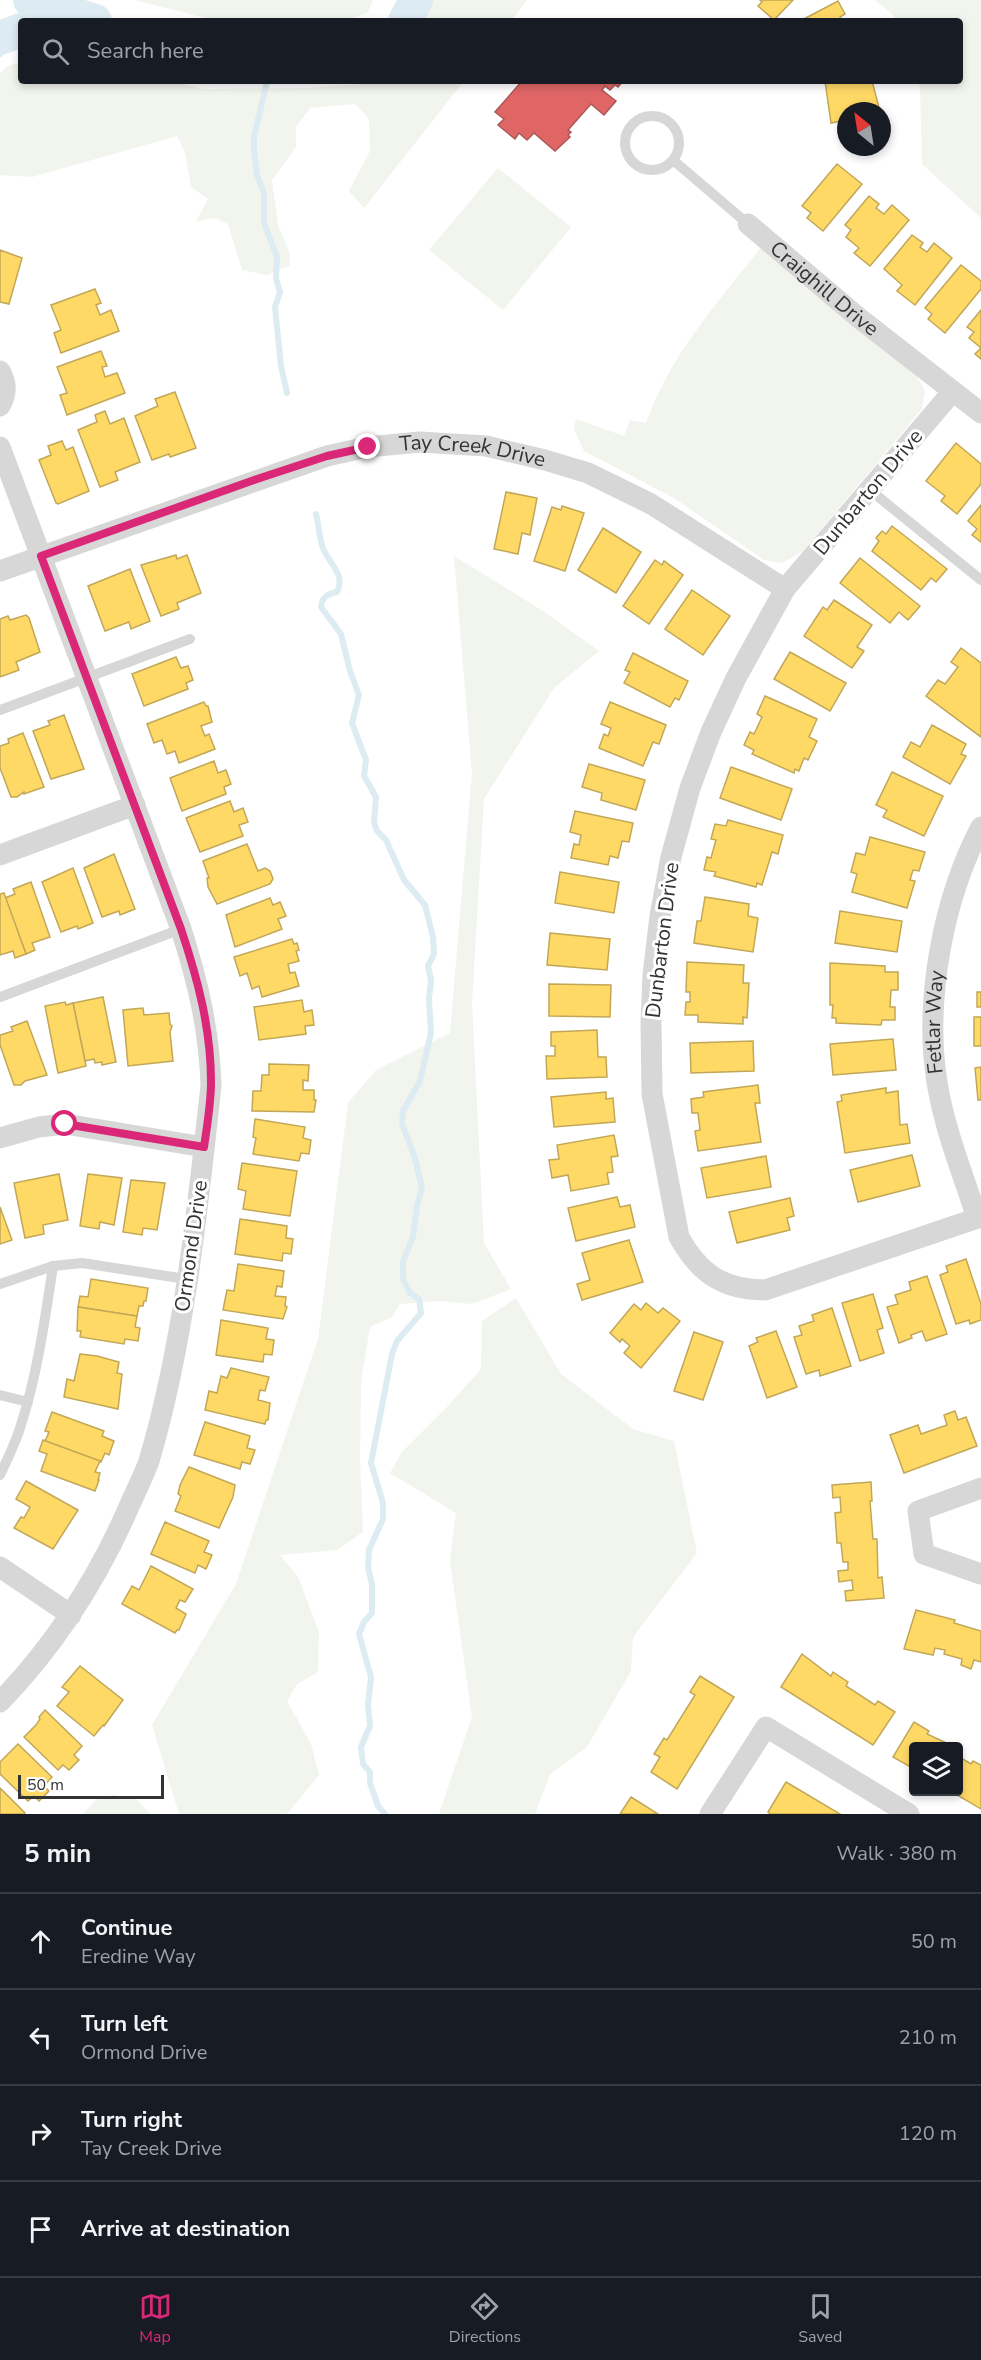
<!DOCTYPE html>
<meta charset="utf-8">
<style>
:root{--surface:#171b24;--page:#242831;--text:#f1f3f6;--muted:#9ea1a6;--line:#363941;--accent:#db2777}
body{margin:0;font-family:"Nunito Sans",sans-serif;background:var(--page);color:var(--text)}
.controls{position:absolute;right:18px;bottom:18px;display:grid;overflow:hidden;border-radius:6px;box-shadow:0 3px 9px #0003}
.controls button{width:54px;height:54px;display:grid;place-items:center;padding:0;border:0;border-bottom:2px solid var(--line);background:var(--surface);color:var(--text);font:30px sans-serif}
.compass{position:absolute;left:837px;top:102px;width:54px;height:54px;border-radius:50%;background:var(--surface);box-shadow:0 3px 9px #0003;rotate:330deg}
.scale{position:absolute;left:18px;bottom:15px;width:146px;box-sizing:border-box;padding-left:6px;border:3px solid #333;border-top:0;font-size:16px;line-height:21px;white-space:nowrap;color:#333;-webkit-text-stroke:4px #fff;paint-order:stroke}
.stop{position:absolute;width:18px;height:18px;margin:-14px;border:4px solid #db2777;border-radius:50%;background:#fff}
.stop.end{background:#db2777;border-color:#fff;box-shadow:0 2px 6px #0008}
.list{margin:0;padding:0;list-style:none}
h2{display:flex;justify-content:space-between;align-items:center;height:78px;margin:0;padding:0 24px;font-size:26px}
h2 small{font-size:20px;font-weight:400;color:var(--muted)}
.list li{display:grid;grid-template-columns:39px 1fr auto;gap:18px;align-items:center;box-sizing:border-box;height:96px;padding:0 24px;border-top:2px solid var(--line)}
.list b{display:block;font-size:22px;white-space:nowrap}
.list p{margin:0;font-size:20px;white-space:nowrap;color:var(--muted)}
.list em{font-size:20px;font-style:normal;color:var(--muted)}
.icon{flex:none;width:33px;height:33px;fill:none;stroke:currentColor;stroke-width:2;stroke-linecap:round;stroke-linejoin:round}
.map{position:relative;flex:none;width:981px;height:1814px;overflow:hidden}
.search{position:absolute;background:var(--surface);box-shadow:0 3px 9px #0003;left:18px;right:18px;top:18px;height:66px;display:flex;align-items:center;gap:15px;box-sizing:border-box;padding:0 21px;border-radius:6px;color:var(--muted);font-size:22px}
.sheet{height:462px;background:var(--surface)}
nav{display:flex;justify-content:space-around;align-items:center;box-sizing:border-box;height:84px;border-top:2px solid var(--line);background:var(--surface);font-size:16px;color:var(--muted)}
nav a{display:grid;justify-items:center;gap:3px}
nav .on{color:var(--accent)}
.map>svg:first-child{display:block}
.green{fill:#f1f5ed}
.homes{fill:#ffd966;stroke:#c2a757;stroke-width:1.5}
.shops{fill:#e06666;stroke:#ac5757;stroke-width:1.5}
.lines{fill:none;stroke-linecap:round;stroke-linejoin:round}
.stream{stroke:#ddebf3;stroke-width:6}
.river{stroke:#ddebf3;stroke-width:34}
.service{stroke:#d7d7d7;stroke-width:10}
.minor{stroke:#d7d7d7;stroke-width:21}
.route{stroke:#db2777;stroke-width:8}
.labels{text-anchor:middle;stroke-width:6;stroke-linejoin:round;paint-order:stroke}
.street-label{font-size:21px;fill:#333;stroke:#fff}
</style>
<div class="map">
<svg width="981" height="1814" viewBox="0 0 981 1814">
<rect width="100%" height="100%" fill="#fff"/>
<!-- green -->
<g class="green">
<polygon points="135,0 373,0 368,12 345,21 218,21"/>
<polygon points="431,0 527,0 511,21 420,21"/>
<polygon points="875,0 981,0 981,218 922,164 920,88 918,81 960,81 960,21 895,21 893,15"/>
<polygon points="21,62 21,81 169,81 204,89 308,88 363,84 366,81 464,81 364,208 349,191 370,151 369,119 355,104 310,108 296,127 296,147 272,180 278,225 289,251 290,265 267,275 242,270 228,224 215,218 196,221 208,199 191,187 185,152 177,136 32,177 0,175 0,73 8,66"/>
<polygon points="498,168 571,227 503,310 429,250"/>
<path d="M762,246L916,375L925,391L922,409L802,552L782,563L764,560L674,498L584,451L574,429L576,419L624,436L630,420L646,423C672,352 716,305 762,246Z"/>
<polygon points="454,556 543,611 599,651 554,688 484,799 472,1003 484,1243 511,1289 472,1304 440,1301 400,1304 392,1317 370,1327 361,1381 360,1462 363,1532 337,1550 280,1555 298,1577 319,1632 318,1672 297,1684 287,1701 311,1744 319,1775 287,1814 179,1814 152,1725 236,1584 318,1339 348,1103 376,1070 450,1033 472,773"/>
<polygon points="516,1298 561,1374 633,1429 674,1441 697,1553 633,1637 631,1671 587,1747 550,1774 535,1814 439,1814 472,1717 450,1561 456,1513 390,1473 402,1452 447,1407 481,1369 482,1321"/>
<polygon points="112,1795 136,1799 150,1814 83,1814 97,1799"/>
</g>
<!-- homes -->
<g class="homes">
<polygon points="760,0 793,0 774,20 758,6 762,2"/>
<polygon points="838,1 845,14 840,17 843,21 800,21"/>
<polygon points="825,81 872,81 880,111 846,111 846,120 831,123"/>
<polygon points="837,164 862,184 823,231 807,218 811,213 802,206"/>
<polygon points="869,196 879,204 876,208 884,214 892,205 909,220 870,266 854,253 859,248 846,237 851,230 845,225"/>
<polygon points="912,235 923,243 920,247 927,252 934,243 952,258 915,305 897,291 902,285 884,269"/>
<polygon points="0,250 22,258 9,304 0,302"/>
<polygon points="961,265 981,281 981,289 945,333 928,319 932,314 925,308"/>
<polygon points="95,289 101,303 96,305 100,315 111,310 119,331 61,353 54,333 61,330 51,305"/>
<polygon points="981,310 981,359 975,354 981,348 969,338 974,332 967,327"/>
<polygon points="101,351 107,366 102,367 105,377 117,373 125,393 67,415 60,395 67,393 57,367"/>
<polygon points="175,392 196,448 170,457 169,454 152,460 135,416 158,406 155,399"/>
<polygon points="105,411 110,424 124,418 140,462 115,472 118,480 100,487 78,430 97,422 95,415"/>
<polygon points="62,441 66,450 73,447 89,491 58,504 56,503 39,460 51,455 48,446"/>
<polygon points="956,443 981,464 981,484 957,514 941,501 945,496 926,481"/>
<polygon points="506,492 537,498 530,535 522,533 518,554 494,549"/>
<polygon points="981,505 981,542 972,535 977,529 968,521"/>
<polygon points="562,506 584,513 565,571 534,561 552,507 561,510"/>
<polygon points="892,526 947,569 936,582 931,578 921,590 872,551 879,541 876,538 882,531 886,534"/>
<polygon points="603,528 641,552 616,593 578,570"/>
<polygon points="176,555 177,559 187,555 201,593 177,603 179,609 161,616 141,565"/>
<polygon points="860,558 920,606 908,620 899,612 890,623 840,583"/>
<polygon points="655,560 662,565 664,561 683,575 649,624 623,606"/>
<polygon points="130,569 150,621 131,629 129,622 105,631 88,586"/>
<polygon points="692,590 730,616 703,655 665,629"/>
<polygon points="834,600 872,625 857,647 864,651 852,668 804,636 823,607 827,610"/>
<polygon points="26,615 29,618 40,652 16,662 19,670 0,677 0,619 8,616 10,620"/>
<polygon points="961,648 981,663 981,737 926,696 938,680 945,684 958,667 951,662"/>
<polygon points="790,652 846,683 830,711 774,679"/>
<polygon points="633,653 688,681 679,700 675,698 670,707 624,683 630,672 625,670"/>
<polygon points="176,657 181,668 188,666 193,680 186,683 188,689 144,706 132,674"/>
<polygon points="765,696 817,719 809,737 817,741 808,760 804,758 799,771 795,769 794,773 752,754 754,750 744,745 750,732 754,734 762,717 757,714"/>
<polygon points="204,702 206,706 208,706 212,722 201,726 205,736 209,734 215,749 179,763 175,751 167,754 162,740 154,743 147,724"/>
<polygon points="610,702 666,725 659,744 653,742 643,766 599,748 604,734 608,736 611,728 601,724"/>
<polygon points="64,715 84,769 51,779 33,731 50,725 48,721"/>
<polygon points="932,725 966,744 961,754 966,756 950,784 903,757 911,742 920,747"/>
<polygon points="23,733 44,787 24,794 24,792 17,797 11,797 0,768 0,746 9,743 8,739"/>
<polygon points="214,761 218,773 226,770 231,784 224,787 226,794 182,811 170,778"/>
<polygon points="589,764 645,780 636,810 601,800 602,793 582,787"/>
<polygon points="731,767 792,789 781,820 720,798"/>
<polygon points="892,772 943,796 924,836 883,817 887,810 876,805"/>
<polygon points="230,801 234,812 243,808 248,822 239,825 243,836 200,852 186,818"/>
<polygon points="575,811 633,823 629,842 622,841 618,858 610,856 608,865 571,858 574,844 579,845 581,835 570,832"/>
<polygon points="728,820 783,835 778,854 772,852 762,885 757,883 756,887 714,876 716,872 704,870 707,857 711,858 716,840 711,839 715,824 726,826"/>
<polygon points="870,837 925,852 919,871 913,870 910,880 915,881 907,908 852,892 857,874 851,872 856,853 865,855"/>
<polygon points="247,844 258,871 265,868 270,871 273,879 270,884 217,904 208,887 207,878 209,878 203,861"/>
<polygon points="114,854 135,909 120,915 119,911 102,917 84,868"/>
<polygon points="73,868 93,923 78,929 77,926 61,932 42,882"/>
<polygon points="560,872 619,882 614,913 555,903"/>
<polygon points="31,882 50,937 32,943 35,950 26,954 5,898 15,894 13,889"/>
<polygon points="4,893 26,954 15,958 13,951 0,955 0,894"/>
<polygon points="705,897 749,904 748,916 758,918 753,952 694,943 697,921 701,921"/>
<polygon points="270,898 273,905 280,902 286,916 278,919 282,929 235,947 226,915"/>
<polygon points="840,911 902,921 897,952 835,943"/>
<polygon points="550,933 610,939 607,970 547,965"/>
<polygon points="292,939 294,944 297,943 299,950 296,951 299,961 288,964 290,973 295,972 299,986 262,997 259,986 252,989 247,973 240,976 234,957"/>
<polygon points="687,962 744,965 743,983 749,983 747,1018 743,1017 743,1024 698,1022 698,1015 685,1015 686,1002 690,1002 690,992 686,992"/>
<polygon points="830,963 885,966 885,972 898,972 898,990 891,990 890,1007 895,1007 895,1020 882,1020 881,1025 836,1023 836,1018 832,1018 833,1005 830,1005"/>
<polygon points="549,984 611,985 610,1017 549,1016"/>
<rect x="977" y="992" width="4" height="15"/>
<polygon points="103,997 116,1062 102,1065 102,1062 95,1063 94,1059 85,1061 73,1003"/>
<polygon points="302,1000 304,1012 312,1010 314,1025 305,1026 306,1034 259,1040 254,1007"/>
<polygon points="65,1002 66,1005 73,1003 86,1066 58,1073 45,1006"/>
<polygon points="143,1008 144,1015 169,1013 170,1024 172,1026 170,1032 173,1061 128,1066 123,1010"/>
<rect x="974" y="1017" width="7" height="29"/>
<polygon points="27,1021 47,1075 25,1081 21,1085 14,1085 0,1045 0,1035 13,1031 11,1027"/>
<polygon points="597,1030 598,1057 606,1057 607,1077 547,1079 546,1056 555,1056 555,1046 551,1046 551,1032"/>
<polygon points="893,1039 896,1070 833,1075 830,1044"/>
<polygon points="753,1041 754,1071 691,1073 690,1043"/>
<polygon points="269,1064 309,1065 308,1081 303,1080 303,1090 314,1090 314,1100 316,1100 314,1112 252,1111 253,1091 261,1091 262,1075 269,1075"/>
<polygon points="981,1067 981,1100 978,1100 975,1068"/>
<polygon points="758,1085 760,1103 755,1103 761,1142 698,1151 695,1131 700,1130 698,1113 692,1113 691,1099 704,1097 703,1092"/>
<polygon points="886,1088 886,1093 898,1091 900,1125 907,1124 910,1143 845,1153 837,1102 842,1101 841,1095"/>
<polygon points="606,1092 606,1099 613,1098 615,1122 554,1127 551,1097"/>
<polygon points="255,1119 305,1127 303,1138 311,1140 309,1154 301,1153 299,1161 253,1154 256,1138 253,1137"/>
<polygon points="614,1135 618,1156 611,1157 613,1172 607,1173 609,1184 571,1191 568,1175 552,1178 549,1160 559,1159 557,1145"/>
<polygon points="912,1155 920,1186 858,1202 850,1170"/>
<polygon points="766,1156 771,1187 707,1198 701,1168"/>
<polygon points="242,1163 297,1171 290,1216 243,1209 246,1191 238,1189"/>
<polygon points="59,1174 68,1220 43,1225 44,1234 25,1238 14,1183"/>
<polygon points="88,1174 122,1178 114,1225 100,1222 99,1229 80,1226"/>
<polygon points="131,1180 165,1183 157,1230 143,1228 142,1235 123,1232"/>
<polygon points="617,1197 620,1207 630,1205 635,1227 576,1241 568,1208"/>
<polygon points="790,1198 794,1216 787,1218 790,1230 737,1243 729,1212"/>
<polygon points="0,1207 12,1240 0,1244"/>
<polygon points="240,1219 287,1226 286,1238 293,1239 291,1254 283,1253 282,1261 235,1254"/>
<polygon points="629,1240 643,1282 582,1300 577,1284 590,1280 582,1253"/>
<polygon points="966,1259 981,1304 981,1320 970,1324 969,1320 956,1324 940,1275 948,1272 946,1266"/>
<polygon points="238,1264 284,1271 282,1287 277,1286 275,1296 286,1297 285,1306 287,1307 283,1319 223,1310 227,1290 234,1291"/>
<polygon points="927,1276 947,1334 926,1341 922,1331 911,1335 912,1338 899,1343 887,1307 898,1304 895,1295 911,1290 909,1282"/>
<polygon points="91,1279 148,1288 146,1301 144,1301 143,1306 139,1306 137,1316 78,1307 80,1296 88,1297"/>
<polygon points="873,1294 883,1328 877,1330 884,1353 860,1361 842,1303"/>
<polygon points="646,1303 658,1313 663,1308 680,1321 641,1368 624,1353 630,1346 622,1339 620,1342 610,1333 634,1304 641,1310"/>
<polygon points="78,1307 137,1316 135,1327 140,1328 138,1341 125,1339 124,1344 80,1337 81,1331 77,1331"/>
<polygon points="832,1308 851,1366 820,1376 819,1370 806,1374 794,1337 802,1335 799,1326 814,1321 812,1315"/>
<polygon points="221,1320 268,1328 266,1339 274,1340 272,1355 264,1354 263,1362 216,1355"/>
<polygon points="776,1331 797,1387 767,1398 749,1346 758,1342 756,1338"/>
<polygon points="694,1332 723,1342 703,1400 674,1391"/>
<polygon points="80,1354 97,1356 119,1362 117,1373 122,1374 118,1409 64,1397 67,1379 74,1381"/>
<polygon points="231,1368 269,1377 265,1391 260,1390 258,1400 270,1403 268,1420 266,1420 265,1424 205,1410 209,1391 217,1393 221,1376 227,1378"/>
<polygon points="955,1411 958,1420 966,1417 977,1446 904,1473 890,1435 918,1425 921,1434 947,1425 944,1415"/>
<polygon points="52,1412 104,1431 102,1436 114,1441 109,1455 105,1453 101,1462 45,1441 49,1432 45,1431"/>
<polygon points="205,1422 250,1436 247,1448 255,1450 250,1464 242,1462 240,1469 194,1455"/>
<polygon points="43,1440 100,1461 95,1472 100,1473 98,1480 99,1480 95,1491 41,1471 47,1454 39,1451"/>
<polygon points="189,1467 235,1485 233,1497 219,1528 175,1511 181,1496 178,1494 180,1485"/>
<polygon points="26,1481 78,1510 53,1549 14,1528 21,1517 24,1518 30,1507 16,1499"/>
<polygon points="871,1482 872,1501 870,1501 873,1539 877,1539 878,1578 882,1577 884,1598 846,1601 845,1591 853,1590 852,1580 839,1582 838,1571 848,1570 848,1562 843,1562 841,1543 837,1543 835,1513 841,1512 840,1497 833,1498 832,1485"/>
<polygon points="165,1522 209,1541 204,1552 212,1555 206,1569 198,1565 195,1573 151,1554"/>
<polygon points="151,1566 193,1589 185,1602 180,1600 176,1608 186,1614 179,1630 177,1630 175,1633 122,1604 132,1586 139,1590"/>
<polygon points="916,1610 955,1620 954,1623 981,1631 981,1662 974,1660 971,1669 961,1665 962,1659 944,1654 945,1650 935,1648 933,1655 904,1649"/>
<polygon points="802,1654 831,1676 833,1672 848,1682 846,1686 875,1705 878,1701 895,1712 873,1745 781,1687"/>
<polygon points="80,1666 123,1700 104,1726 103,1725 94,1736 57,1706 69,1692 62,1687"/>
<polygon points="700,1676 734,1697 677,1789 651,1772 660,1757 654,1754 664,1738 667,1740 695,1695 690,1692"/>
<polygon points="45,1710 82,1746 74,1755 79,1760 69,1770 63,1765 58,1770 24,1737 36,1725 40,1719 39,1717"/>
<polygon points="914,1722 929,1731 927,1734 953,1746 914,1746 914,1769 893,1757"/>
<polygon points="18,1744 52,1777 44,1786 49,1791 39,1801 34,1796 28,1801 0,1774 0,1762"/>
<polygon points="958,1756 971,1764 973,1761 981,1765 981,1809 952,1792 958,1792"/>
<polygon points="786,1782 840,1814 770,1814 768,1812"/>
<polygon points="0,1788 25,1813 24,1814 0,1814"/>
<polygon points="631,1797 658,1814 620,1814"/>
</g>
<!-- shops -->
<polygon class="shops" points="522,81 623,81 618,87 615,85 610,90 605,86 602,90 616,101 604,115 591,104 568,130 571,132 568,135 570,137 555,151 534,133 527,140 519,133 515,139 498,125 504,119 495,112"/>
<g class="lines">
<!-- stream -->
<g class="stream">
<polyline points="0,54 13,37 21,31"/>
<polyline points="267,81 254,137 254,150 257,175 264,193 264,223 277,257 276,278 280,292 275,307 281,366 287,393"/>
<path d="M316,514C319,525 319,538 323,548C329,564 346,574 337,592C327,594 322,597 321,607L341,634L350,671L359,695L352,723L366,760L364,776L376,797L374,822L377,831L386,840L404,880L425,905L433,937L434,954L428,966L431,980L429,999L431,1033L420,1081L403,1111L402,1124L414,1155L422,1187L417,1206L413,1237L403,1261V1279L410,1293L419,1299L421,1313L397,1341L392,1354L371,1463L383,1503V1519L369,1550L368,1568L372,1584V1613L364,1622L359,1634L371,1677L368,1705L370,1726L361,1747L363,1764L370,1772V1783L378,1806L385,1814"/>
</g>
<!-- river -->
<g class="river">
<polyline points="30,0 95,21"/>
<polyline points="405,21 416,0"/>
<polyline points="0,38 21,30"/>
</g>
<!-- service -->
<g class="service">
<circle cx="652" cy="143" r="27"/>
<polyline points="673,160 748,224"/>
<polyline points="870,490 981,580"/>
<polyline points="0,710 190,639"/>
<polyline points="0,997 181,929"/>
<polyline points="0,1284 53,1266 82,1263 186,1279"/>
<polyline points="0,1395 28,1402"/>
<path d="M0,1475C7,1460 15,1444 20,1428C37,1376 45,1320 53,1266"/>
</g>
<!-- minor -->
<g class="minor">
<path id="s1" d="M748,224L859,318L981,413"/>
<path d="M0,371C7,383 7,394 0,406"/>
<path d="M953,391L785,589L736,678L711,732L690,788L671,857L660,916L653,975L651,1023L652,1094L679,1237C699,1273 723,1290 765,1290L981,1217"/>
<path d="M0,447L181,929C198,982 209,1029 211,1085C198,1207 184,1343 149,1461C144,1475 137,1489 131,1502C99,1577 56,1644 0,1702"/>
<path id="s2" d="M0,571L327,456L367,447L420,442L486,446L545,460L588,473L651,504L785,589"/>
<polyline points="0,855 135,805"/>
<polyline points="0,1138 39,1127 65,1124 204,1147"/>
<path id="s3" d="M977,1218C963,1174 944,1128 937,1082C924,1001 943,899 981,827"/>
<polyline points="981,1488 918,1511 924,1554 981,1574"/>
<polyline points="0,1567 71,1615"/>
<polyline points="710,1814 766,1727 909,1814"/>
</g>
</g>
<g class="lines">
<!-- route -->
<path class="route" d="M65,1124L204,1147C207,1126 211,1104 211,1082C211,1029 198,980 181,929L41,556L257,479L327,456L368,447"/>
</g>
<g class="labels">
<!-- street labels -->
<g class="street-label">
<text dy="7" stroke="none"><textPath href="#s1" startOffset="100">Craighill Drive</textPath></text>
<text dy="7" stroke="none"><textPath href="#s2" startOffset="494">Tay Creek Drive</textPath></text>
<text transform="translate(868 492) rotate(-50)" y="7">Dunbarton Drive</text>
<text transform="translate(662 940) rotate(-83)" y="7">Dunbarton Drive</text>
<text dy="7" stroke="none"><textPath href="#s3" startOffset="202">Fetlar Way</textPath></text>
<text transform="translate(191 1246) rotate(-82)" y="7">Ormond Drive</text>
</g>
</g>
</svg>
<div class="controls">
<button><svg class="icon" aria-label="layers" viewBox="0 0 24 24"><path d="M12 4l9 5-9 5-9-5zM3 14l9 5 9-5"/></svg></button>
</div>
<svg class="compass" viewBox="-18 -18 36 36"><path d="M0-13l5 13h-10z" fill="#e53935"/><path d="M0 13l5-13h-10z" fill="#9ea1a6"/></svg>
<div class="scale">50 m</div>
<div class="stop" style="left:65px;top:1124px"></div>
<div class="stop end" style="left:368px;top:447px"></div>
<div class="search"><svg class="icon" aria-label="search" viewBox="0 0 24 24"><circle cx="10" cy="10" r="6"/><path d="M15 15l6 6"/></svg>Search here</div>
</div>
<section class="sheet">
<h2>5 min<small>Walk · 380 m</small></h2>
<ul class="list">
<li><svg class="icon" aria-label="ahead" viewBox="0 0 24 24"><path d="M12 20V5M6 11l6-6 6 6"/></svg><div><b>Continue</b><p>Eredine Way</p></div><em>50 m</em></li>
<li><svg class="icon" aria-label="left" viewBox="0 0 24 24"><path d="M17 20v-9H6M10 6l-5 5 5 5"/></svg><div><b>Turn left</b><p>Ormond Drive</p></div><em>210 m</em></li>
<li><svg class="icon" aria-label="right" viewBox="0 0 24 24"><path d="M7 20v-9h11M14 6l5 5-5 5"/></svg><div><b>Turn right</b><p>Tay Creek Drive</p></div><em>120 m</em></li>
<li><svg class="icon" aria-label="arrive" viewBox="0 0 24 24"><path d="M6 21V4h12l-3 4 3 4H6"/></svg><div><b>Arrive at destination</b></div></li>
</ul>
</section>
<nav>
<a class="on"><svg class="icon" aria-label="map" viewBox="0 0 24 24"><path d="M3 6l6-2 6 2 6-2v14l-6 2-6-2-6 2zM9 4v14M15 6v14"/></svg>Map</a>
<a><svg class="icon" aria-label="directions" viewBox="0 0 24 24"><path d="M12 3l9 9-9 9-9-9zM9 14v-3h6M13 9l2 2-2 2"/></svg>Directions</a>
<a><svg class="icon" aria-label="saved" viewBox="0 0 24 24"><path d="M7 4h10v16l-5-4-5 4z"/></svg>Saved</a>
</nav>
